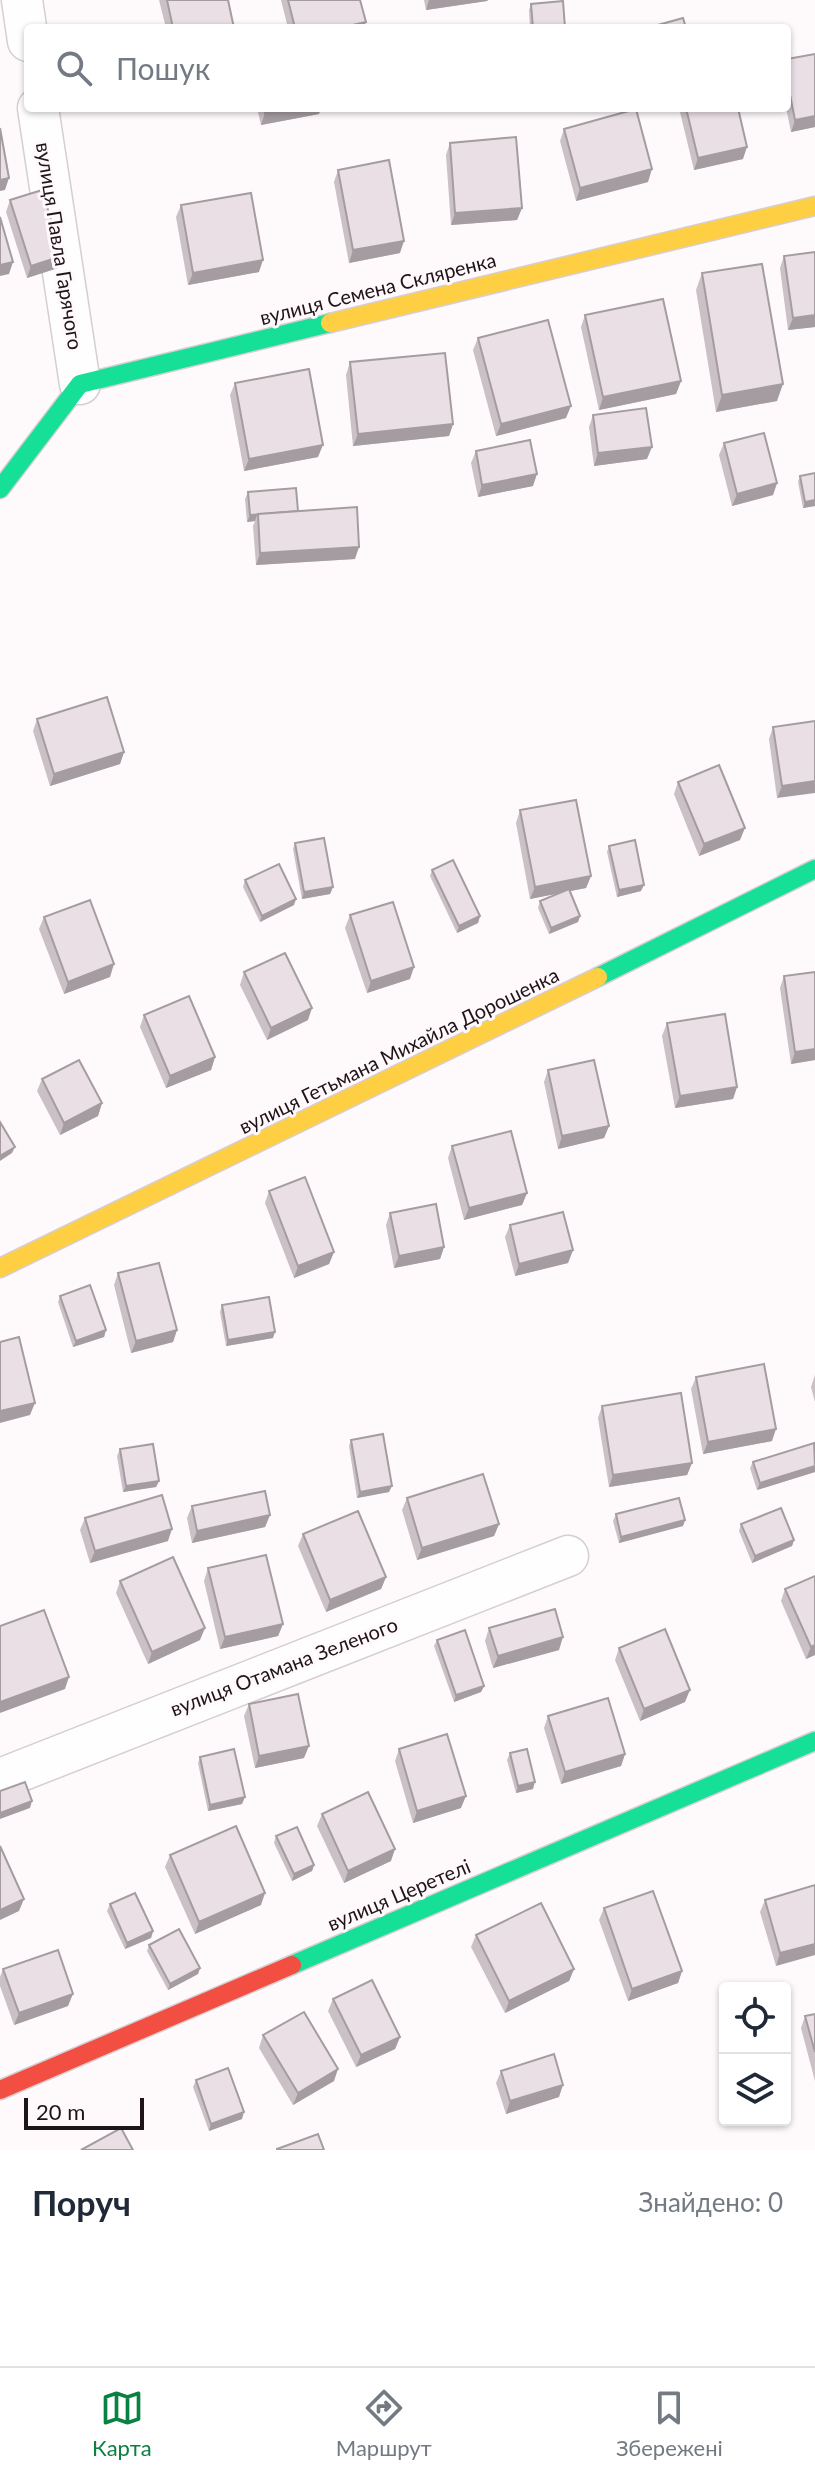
<!DOCTYPE html>
<html lang="uk">
<meta charset="utf-8">
<style>
:root{--surface:#fff;--page:#f2f2f3;--text:#1f2937;--muted:#747a83;--line:#e0e1e3;--accent:#0b8043}
body{margin:0;font-family:Lato,sans-serif;background:var(--page);color:var(--text)}
.controls{position:absolute;right:24px;bottom:24px;display:grid;overflow:hidden;border-radius:8px;box-shadow:0 2px 6px #0004}
.controls button{width:72px;height:72px;display:grid;place-items:center;padding:0;border:0;border-bottom:2px solid var(--line);background:var(--surface);color:var(--text);font:40px sans-serif}
.scale{position:absolute;left:24px;bottom:20px;width:120px;box-sizing:border-box;padding-left:8px;border:4px solid #1e151a;border-top:0;font-size:22px;line-height:28px;white-space:nowrap;color:#1e151a;-webkit-text-stroke:6px #fff9fc;paint-order:stroke}
.list{margin:0;padding:0;list-style:none}
h2{display:flex;justify-content:space-between;align-items:center;height:104px;margin:0;padding:0 32px;font-size:34px}
h2 small{font-size:26px;font-weight:400;color:var(--muted)}
.icon{flex:none;width:44px;height:44px;fill:none;stroke:currentColor;stroke-width:2;stroke-linecap:round;stroke-linejoin:round}
.map{position:relative;flex:none;width:815px;height:2150px;overflow:hidden}
.search{position:absolute;background:var(--surface);box-shadow:0 2px 6px #0004;left:24px;right:24px;top:24px;height:88px;display:flex;align-items:center;gap:20px;box-sizing:border-box;padding:0 28px;border-radius:8px;color:var(--muted);font-size:30px}
.sheet{height:216px;background:var(--surface)}
nav{display:flex;justify-content:space-around;align-items:center;box-sizing:border-box;height:112px;border-top:2px solid var(--line);background:var(--surface);font-size:22px;color:var(--muted)}
nav a{display:grid;justify-items:center;gap:4px}
nav .on{color:var(--accent)}
.map>svg:first-child{display:block}
.lines{fill:none;stroke-linecap:round;stroke-linejoin:round}
.street-casing{stroke:#d5ced2;stroke-width:43}
.fast-casing{stroke:#d5ced2;stroke-width:21}
.slow-casing{stroke:#d5ced2;stroke-width:21}
.jam-casing{stroke:#d5ced2;stroke-width:21}
.street{stroke:#fffeff;stroke-width:40}
.fast{stroke:#16e098;stroke-width:18}
.slow{stroke:#ffcf43;stroke-width:18}
.jam{stroke:#f24e42;stroke-width:18}
.wall{fill:#cac0c6}
.shaded-wall{fill:#a49ca1}
.building{fill:#ebdfe6;stroke:#a49ca1;stroke-width:2}
.labels{text-anchor:middle;stroke-width:6;stroke-linejoin:round;paint-order:stroke}
.street-label{font-size:20px;fill:#1e151a;stroke:#fff9fc}
</style>
<div class="map">
<svg width="815" height="2150" viewBox="0 0 815 2150">
<rect width="100%" height="100%" fill="#fefafc"/>
<g class="lines">
<defs>
<g id="street">
<polyline points="22,0 28,41"/>
<polyline points="38,108 80,384"/>
<polyline points="0,1779 568,1556"/>
</g>
<g id="fast">
<polyline points="0,489 80,384 330,323"/>
<polyline points="598,977 815,869"/>
<polyline points="292,1965 815,1741"/>
</g>
<g id="slow">
<polyline points="330,323 815,206"/>
<polyline points="0,1268 598,977"/>
</g>
<polyline id="jam" points="0,2090 292,1965"/>
</defs>
<!-- street casing -->
<use href="#street" class="street-casing"/>
<!-- fast casing -->
<use href="#fast" class="fast-casing"/>
<!-- slow casing -->
<use href="#slow" class="slow-casing"/>
<!-- jam casing -->
<use href="#jam" class="jam-casing"/>
<!-- street -->
<use href="#street" class="street"/>
<!-- fast -->
<use href="#fast" class="fast"/>
<!-- slow -->
<use href="#slow" class="slow"/>
<!-- jam -->
<use href="#jam" class="jam"/>
</g>
<!-- wall -->
<g class="wall">
<polygon points="159,0 228,0 234,28 166,28"/>
<polygon points="281,0 360,0 366,22 363,28 288,28"/>
<polygon points="424,0 488,0 487,1 426,10"/>
<polygon points="531,4 565,28 530,28 529,10"/>
<polygon points="815,54 815,127 791,132 786,108 787,108 787,59"/>
<polygon points="257,108 321,108 319,114 261,125"/>
<polygon points="679,108 738,108 743,159 694,170"/>
<polygon points="564,129 648,182 576,201 560,141"/>
<polygon points="450,143 522,208 517,220 451,225 446,155"/>
<polygon points="338,170 400,253 349,263 334,182"/>
<polygon points="10,200 58,268 27,278 6,212"/>
<polygon points="181,205 259,272 188,285 176,217"/>
<polygon points="784,256 815,327 788,330 780,268"/>
<polygon points="702,273 777,401 716,412 696,290"/>
<polygon points="585,315 681,381 676,394 599,410 581,327"/>
<polygon points="478,338 566,418 496,436 473,350"/>
<polygon points="350,362 453,424 449,436 353,446 346,375"/>
<polygon points="235,383 318,457 244,471 230,395"/>
<polygon points="593,415 647,459 594,466 589,427"/>
<polygon points="724,443 777,483 773,495 732,506 719,455"/>
<polygon points="476,451 533,486 478,497 471,463"/>
<polygon points="815,473 815,506 803,508 798,482 800,476"/>
<polygon points="248,492 298,511 355,559 256,565 253,526 255,521 247,522 245,499"/>
<polygon points="37,719 124,752 120,764 50,786 33,731"/>
<polygon points="815,721 777,798 769,739 773,727"/>
<polygon points="678,782 740,840 699,856 674,794"/>
<polygon points="520,810 591,876 586,888 570,891 580,916 578,922 549,934 538,908 540,901 560,893 530,899 516,823"/>
<polygon points="295,843 333,887 330,894 302,899 293,849"/>
<polygon points="609,846 641,891 617,897 607,852"/>
<polygon points="432,870 480,916 478,923 457,933 430,876"/>
<polygon points="245,880 294,905 260,922 243,887"/>
<polygon points="350,915 410,979 367,993 345,928"/>
<polygon points="44,917 110,977 64,994 39,929"/>
<polygon points="244,972 308,1020 267,1040 240,985"/>
<polygon points="784,976 815,1060 791,1064 780,988"/>
<polygon points="144,1015 215,1057 211,1070 166,1088 140,1027"/>
<polygon points="667,1023 737,1087 733,1099 675,1108 662,1036"/>
<polygon points="548,1070 609,1126 604,1138 558,1149 544,1082"/>
<polygon points="42,1079 102,1103 98,1116 60,1135 37,1091"/>
<polygon points="452,1146 527,1193 522,1205 464,1220 448,1158"/>
<polygon points="269,1191 334,1252 329,1264 294,1278 265,1203"/>
<polygon points="390,1213 444,1247 440,1259 394,1268 386,1225"/>
<polygon points="510,1225 573,1250 568,1263 515,1276 505,1237"/>
<polygon points="118,1273 177,1330 173,1342 131,1353 114,1285"/>
<polygon points="60,1296 106,1330 104,1337 73,1347 58,1302"/>
<polygon points="222,1305 273,1338 226,1346 220,1312"/>
<polygon points="815,1375 815,1402 811,1387"/>
<polygon points="696,1377 772,1441 703,1454 691,1389"/>
<polygon points="602,1406 692,1463 687,1475 609,1487 598,1418"/>
<polygon points="351,1440 389,1492 357,1498 349,1446"/>
<polygon points="815,1444 815,1472 757,1490 750,1468 753,1462"/>
<polygon points="120,1449 159,1481 156,1487 123,1492 117,1456"/>
<polygon points="407,1498 499,1524 494,1536 417,1560 402,1510"/>
<polygon points="192,1506 270,1515 265,1527 192,1543 187,1518"/>
<polygon points="616,1514 685,1520 683,1526 619,1543 613,1521"/>
<polygon points="85,1518 168,1541 90,1563 80,1530"/>
<polygon points="741,1524 794,1540 792,1546 752,1563 739,1531"/>
<polygon points="303,1534 386,1577 381,1589 326,1612 298,1546"/>
<polygon points="208,1568 283,1624 278,1636 220,1649 204,1581"/>
<polygon points="120,1581 200,1640 148,1664 116,1593"/>
<polygon points="785,1589 815,1655 806,1659 781,1601"/>
<polygon points="489,1628 559,1650 493,1668 485,1641"/>
<polygon points="437,1640 484,1686 481,1692 454,1702 434,1646"/>
<polygon points="619,1648 685,1702 640,1721 615,1660"/>
<polygon points="249,1704 304,1758 255,1768 244,1716"/>
<polygon points="548,1716 625,1754 621,1766 561,1784 544,1728"/>
<polygon points="399,1749 461,1808 413,1823 395,1761"/>
<polygon points="510,1753 533,1789 516,1793 507,1760"/>
<polygon points="200,1757 242,1804 208,1811 198,1763"/>
<polygon points="322,1814 391,1861 344,1883 317,1826"/>
<polygon points="276,1836 314,1865 312,1871 292,1881 274,1843"/>
<polygon points="170,1855 261,1905 195,1934 165,1867"/>
<polygon points="815,1885 776,1966 760,1912 765,1900"/>
<polygon points="110,1904 153,1931 151,1938 125,1949 107,1911"/>
<polygon points="604,1908 682,1971 678,1983 628,2001 599,1920"/>
<polygon points="476,1935 574,1969 569,1981 505,2013 471,1947"/>
<polygon points="149,1945 200,1968 198,1974 168,1990 147,1951"/>
<polygon points="3,1969 68,2006 14,2025 0,1986 0,1977"/>
<polygon points="333,1999 400,2037 395,2049 356,2067 328,2011"/>
<polygon points="815,2014 815,2081 801,2028 805,2016"/>
<polygon points="263,2035 334,2081 293,2105 259,2048"/>
<polygon points="501,2071 559,2097 506,2114 496,2083"/>
<polygon points="196,2080 242,2119 209,2131 193,2087"/>
</g>
<!-- shaded-wall -->
<g class="shaded-wall">
<polygon points="429,0 488,0 487,1 426,10"/>
<polygon points="366,22 363,28 339,28"/>
<polygon points="292,108 321,108 319,114 261,125 265,113"/>
<polygon points="815,116 815,127 791,132 795,120"/>
<polygon points="747,147 743,159 694,170 698,158"/>
<polygon points="652,169 648,182 576,201 580,188"/>
<polygon points="9,178 5,190 0,191 0,180"/>
<polygon points="522,208 517,220 451,225 455,213"/>
<polygon points="404,241 400,253 349,263 353,250"/>
<polygon points="62,256 58,268 27,278 31,266"/>
<polygon points="263,260 259,272 188,285 193,273"/>
<polygon points="13,262 9,274 0,276 0,265"/>
<polygon points="815,315 815,327 788,330 793,318"/>
<polygon points="681,381 676,394 599,410 603,397"/>
<polygon points="783,384 777,401 716,412 722,395"/>
<polygon points="571,406 566,418 496,436 501,424"/>
<polygon points="453,424 449,436 353,446 358,434"/>
<polygon points="323,445 318,457 244,471 249,459"/>
<polygon points="652,447 647,459 594,466 598,453"/>
<polygon points="537,474 533,486 478,497 482,485"/>
<polygon points="777,483 773,495 732,506 737,494"/>
<polygon points="815,500 815,506 803,508 805,502"/>
<polygon points="250,515 257,515 255,521 247,522"/>
<polygon points="359,547 355,559 256,565 260,553"/>
<polygon points="124,752 120,764 50,786 54,774"/>
<polygon points="815,781 815,793 777,798 782,786"/>
<polygon points="745,828 740,840 699,856 704,844"/>
<polygon points="591,876 586,888 530,899 535,887"/>
<polygon points="644,885 641,891 617,897 619,890"/>
<polygon points="333,887 330,894 302,899 304,892"/>
<polygon points="296,899 294,905 260,922 262,916"/>
<polygon points="480,916 478,923 457,933 459,926"/>
<polygon points="580,916 578,922 549,934 551,928"/>
<polygon points="114,964 110,977 64,994 68,982"/>
<polygon points="414,967 410,979 367,993 371,981"/>
<polygon points="312,1008 308,1020 267,1040 271,1028"/>
<polygon points="815,1049 815,1060 791,1064 795,1052"/>
<polygon points="215,1057 211,1070 166,1088 170,1076"/>
<polygon points="737,1087 733,1099 675,1108 680,1096"/>
<polygon points="102,1103 98,1116 60,1135 64,1123"/>
<polygon points="609,1126 604,1138 558,1149 562,1136"/>
<polygon points="15,1147 12,1153 0,1161 0,1156"/>
<polygon points="527,1193 522,1205 464,1220 469,1208"/>
<polygon points="444,1247 440,1259 394,1268 399,1256"/>
<polygon points="573,1250 568,1263 515,1276 519,1264"/>
<polygon points="334,1252 329,1264 294,1278 298,1266"/>
<polygon points="106,1330 104,1337 73,1347 76,1341"/>
<polygon points="177,1330 173,1342 131,1353 136,1341"/>
<polygon points="275,1332 273,1338 226,1346 228,1340"/>
<polygon points="35,1403 30,1415 0,1423 0,1411"/>
<polygon points="776,1429 772,1441 703,1454 708,1442"/>
<polygon points="692,1463 687,1475 609,1487 613,1475"/>
<polygon points="815,1466 815,1472 757,1490 760,1483"/>
<polygon points="159,1481 156,1487 123,1492 126,1486"/>
<polygon points="392,1486 389,1492 357,1498 360,1492"/>
<polygon points="270,1515 265,1527 192,1543 197,1531"/>
<polygon points="685,1520 683,1526 619,1543 621,1537"/>
<polygon points="499,1524 494,1536 417,1560 422,1548"/>
<polygon points="172,1529 168,1541 90,1563 95,1551"/>
<polygon points="794,1540 792,1546 752,1563 755,1556"/>
<polygon points="386,1577 381,1589 326,1612 330,1600"/>
<polygon points="283,1624 278,1636 220,1649 225,1637"/>
<polygon points="205,1628 200,1640 148,1664 152,1652"/>
<polygon points="563,1637 559,1650 493,1668 498,1656"/>
<polygon points="815,1645 815,1655 806,1659 811,1647"/>
<polygon points="69,1677 65,1689 0,1713 0,1702"/>
<polygon points="484,1686 481,1692 454,1702 456,1695"/>
<polygon points="690,1690 685,1702 640,1721 644,1709"/>
<polygon points="309,1746 304,1758 255,1768 259,1756"/>
<polygon points="625,1754 621,1766 561,1784 565,1772"/>
<polygon points="535,1782 533,1789 516,1793 518,1786"/>
<polygon points="466,1796 461,1808 413,1823 417,1811"/>
<polygon points="245,1797 242,1804 208,1811 210,1805"/>
<polygon points="32,1801 30,1808 0,1819 0,1813"/>
<polygon points="395,1849 391,1861 344,1883 348,1871"/>
<polygon points="314,1865 312,1871 292,1881 294,1874"/>
<polygon points="265,1893 261,1905 195,1934 199,1922"/>
<polygon points="24,1899 19,1911 0,1920 0,1910"/>
<polygon points="153,1931 151,1938 125,1949 127,1943"/>
<polygon points="815,1944 815,1955 776,1966 780,1953"/>
<polygon points="200,1968 198,1974 168,1990 170,1984"/>
<polygon points="574,1969 569,1981 505,2013 509,2001"/>
<polygon points="682,1971 678,1983 628,2001 632,1989"/>
<polygon points="73,1994 68,2006 14,2025 19,2013"/>
<polygon points="400,2037 395,2049 356,2067 361,2055"/>
<polygon points="338,2069 334,2081 293,2105 298,2093"/>
<polygon points="563,2085 559,2097 506,2114 510,2101"/>
<polygon points="244,2112 242,2119 209,2131 211,2124"/>
</g>
<!-- building -->
<g class="building">
<polygon points="167,0 228,0 234,28 173,28"/>
<polygon points="288,0 360,0 366,22 339,28 295,28"/>
<polygon points="563,1 565,28 533,28 531,4"/>
<polygon points="683,18 686,28 647,28"/>
<polygon points="815,54 815,116 795,120 787,80 787,59"/>
<polygon points="264,108 292,108 265,113"/>
<polygon points="686,108 738,108 747,147 698,158"/>
<polygon points="636,109 652,169 580,188 564,129"/>
<polygon points="0,128 9,178 0,180"/>
<polygon points="516,137 522,208 455,213 450,143"/>
<polygon points="389,160 404,241 353,250 338,170"/>
<polygon points="42,190 62,256 31,266 10,200"/>
<polygon points="251,193 263,260 193,273 181,205"/>
<polygon points="0,217 13,262 0,265"/>
<polygon points="815,252 815,315 793,318 784,256"/>
<polygon points="762,264 783,384 722,395 702,273"/>
<polygon points="663,299 681,381 603,397 585,315"/>
<polygon points="548,320 571,406 501,424 478,338"/>
<polygon points="445,353 453,424 358,434 350,362"/>
<polygon points="309,369 323,445 249,459 235,383"/>
<polygon points="646,408 652,447 598,453 593,415"/>
<polygon points="764,433 777,483 737,494 724,443"/>
<polygon points="530,440 537,474 482,485 476,451"/>
<polygon points="815,473 815,500 805,502 800,476"/>
<polygon points="296,488 298,511 250,515 248,492"/>
<polygon points="357,507 359,547 260,553 258,514"/>
<polygon points="107,697 124,752 54,774 37,719"/>
<polygon points="815,721 815,781 782,786 773,727"/>
<polygon points="719,765 745,828 704,844 678,782"/>
<polygon points="576,800 591,876 535,887 520,810"/>
<polygon points="324,838 333,887 304,892 295,843"/>
<polygon points="635,840 644,885 619,890 609,846"/>
<polygon points="453,860 480,916 459,926 432,870"/>
<polygon points="279,864 296,899 262,916 245,880"/>
<polygon points="569,889 580,916 551,928 540,901"/>
<polygon points="90,900 114,964 68,982 44,917"/>
<polygon points="393,902 414,967 371,981 350,915"/>
<polygon points="285,953 312,1008 271,1028 244,972"/>
<polygon points="815,972 815,1049 795,1052 784,976"/>
<polygon points="189,996 215,1057 170,1076 144,1015"/>
<polygon points="725,1014 737,1087 680,1096 667,1023"/>
<polygon points="79,1060 102,1103 64,1123 42,1079"/>
<polygon points="594,1060 609,1126 562,1136 548,1070"/>
<polygon points="0,1122 15,1147 0,1156"/>
<polygon points="511,1131 527,1193 469,1208 452,1146"/>
<polygon points="305,1177 334,1252 298,1266 269,1191"/>
<polygon points="436,1204 444,1247 399,1256 390,1213"/>
<polygon points="563,1212 573,1250 519,1264 510,1225"/>
<polygon points="159,1263 177,1330 136,1341 118,1273"/>
<polygon points="90,1285 106,1330 76,1341 60,1296"/>
<polygon points="269,1297 275,1332 228,1340 222,1305"/>
<polygon points="19,1337 35,1403 0,1411 0,1342"/>
<polygon points="764,1364 776,1429 708,1442 696,1377"/>
<polygon points="681,1393 692,1463 613,1475 602,1406"/>
<polygon points="383,1434 392,1486 360,1492 351,1440"/>
<polygon points="814,1443 815,1466 760,1483 753,1462"/>
<polygon points="153,1444 159,1481 126,1486 120,1449"/>
<polygon points="483,1474 499,1524 422,1548 407,1498"/>
<polygon points="265,1491 270,1515 197,1531 192,1506"/>
<polygon points="162,1495 172,1529 95,1551 85,1518"/>
<polygon points="679,1498 685,1520 621,1537 616,1514"/>
<polygon points="781,1508 794,1540 755,1556 741,1524"/>
<polygon points="358,1511 386,1577 330,1600 303,1534"/>
<polygon points="266,1555 283,1624 225,1637 208,1568"/>
<polygon points="173,1557 205,1628 152,1652 120,1581"/>
<polygon points="815,1576 815,1645 811,1647 785,1589"/>
<polygon points="555,1609 563,1637 498,1656 489,1628"/>
<polygon points="44,1610 69,1677 0,1702 0,1626"/>
<polygon points="665,1629 690,1690 644,1709 619,1648"/>
<polygon points="465,1630 484,1686 456,1695 437,1640"/>
<polygon points="298,1694 309,1746 259,1756 249,1704"/>
<polygon points="608,1698 625,1754 565,1772 548,1716"/>
<polygon points="447,1734 466,1796 417,1811 399,1749"/>
<polygon points="234,1749 245,1797 210,1805 200,1757"/>
<polygon points="527,1749 535,1782 518,1786 510,1753"/>
<polygon points="25,1782 32,1801 0,1813 0,1791"/>
<polygon points="368,1792 395,1849 348,1871 322,1814"/>
<polygon points="236,1826 265,1893 199,1922 170,1855"/>
<polygon points="297,1827 314,1865 294,1874 276,1836"/>
<polygon points="0,1846 24,1899 0,1910"/>
<polygon points="815,1885 815,1944 780,1953 765,1900"/>
<polygon points="653,1891 682,1971 632,1989 604,1908"/>
<polygon points="135,1893 153,1931 127,1943 110,1904"/>
<polygon points="541,1903 574,1969 509,2001 476,1935"/>
<polygon points="179,1929 200,1968 170,1984 149,1945"/>
<polygon points="58,1950 73,1994 19,2013 3,1969"/>
<polygon points="372,1980 400,2037 361,2055 333,1999"/>
<polygon points="304,2012 338,2069 298,2093 263,2035"/>
<polygon points="815,2014 815,2052 805,2016"/>
<polygon points="554,2054 563,2085 510,2101 501,2071"/>
<polygon points="228,2068 244,2112 211,2124 196,2080"/>
<polygon points="121,2128 133,2150 81,2150"/>
<polygon points="318,2134 324,2150 277,2150 277,2149"/>
</g>
<g class="labels">
<!-- street labels -->
<g class="street-label">
<text transform="translate(59 246) rotate(81)" y="7">вулиця Павла Гарячого</text>
<text transform="translate(378 289) rotate(-14)" y="7">вулиця Семена Скляренка</text>
<text transform="translate(399 1051) rotate(-26)" y="7">вулиця Гетьмана Михайла Дорошенка</text>
<text transform="translate(284 1667) rotate(-21)" y="7">вулиця Отамана Зеленого</text>
<text transform="translate(399 1895) rotate(-23)" y="7">вулиця Церетелі</text>
</g>
</g>
</svg>
<div class="controls">
<button><svg class="icon" aria-label="locate" viewBox="0 0 24 24"><circle cx="12" cy="12" r="6"/><path d="M12 2v4M12 18v4M2 12h4M18 12h4"/></svg></button>
<button><svg class="icon" aria-label="layers" viewBox="0 0 24 24"><path d="M12 4l9 5-9 5-9-5zM3 14l9 5 9-5"/></svg></button>
</div>
<div class="scale">20 m</div>
<div class="search"><svg class="icon" aria-label="search" viewBox="0 0 24 24"><circle cx="10" cy="10" r="6"/><path d="M15 15l6 6"/></svg>Пошук</div>
</div>
<section class="sheet">
<h2>Поруч<small>Знайдено: 0</small></h2>
<ul class="list">
</ul>
</section>
<nav>
<a class="on"><svg class="icon" aria-label="map" viewBox="0 0 24 24"><path d="M3 6l6-2 6 2 6-2v14l-6 2-6-2-6 2zM9 4v14M15 6v14"/></svg>Карта</a>
<a><svg class="icon" aria-label="directions" viewBox="0 0 24 24"><path d="M12 3l9 9-9 9-9-9zM9 14v-3h6M13 9l2 2-2 2"/></svg>Маршрут</a>
<a><svg class="icon" aria-label="saved" viewBox="0 0 24 24"><path d="M7 4h10v16l-5-4-5 4z"/></svg>Збережені</a>
</nav>
